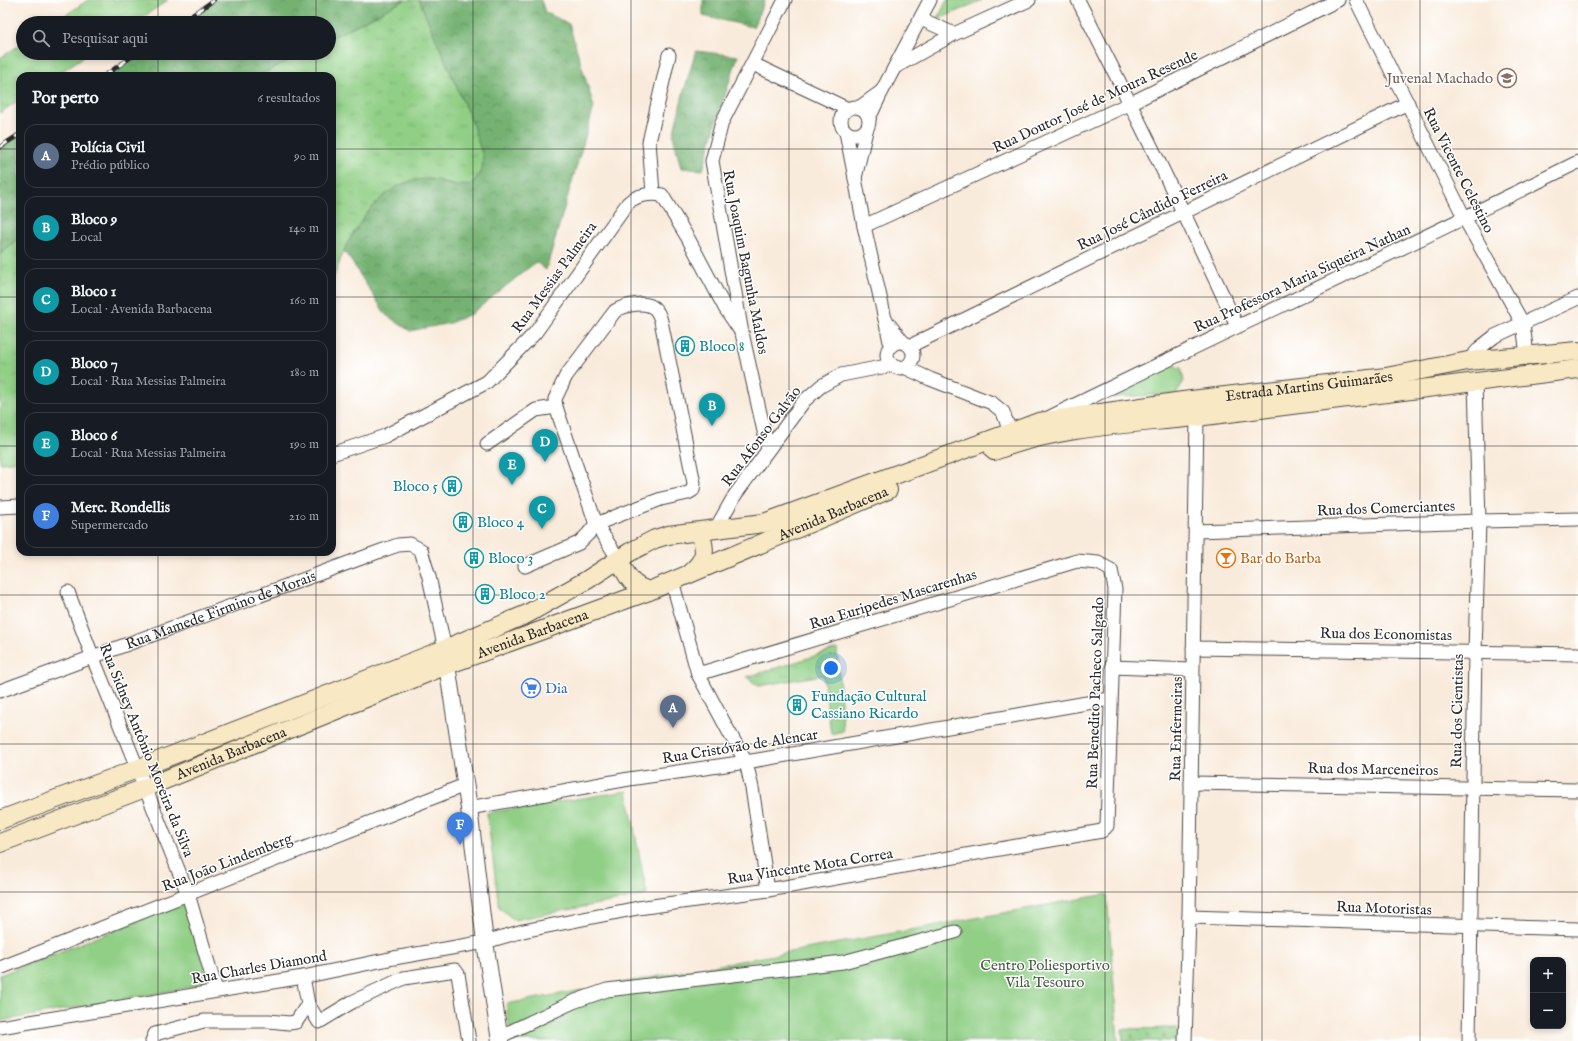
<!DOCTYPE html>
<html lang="pt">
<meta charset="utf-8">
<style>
:root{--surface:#171b24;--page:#20242c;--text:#f1f3f6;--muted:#9ea1a6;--line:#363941;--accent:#db2777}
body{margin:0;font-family:"IM FELL English",serif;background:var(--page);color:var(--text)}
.controls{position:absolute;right:12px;bottom:12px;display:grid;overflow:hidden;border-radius:8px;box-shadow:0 2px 6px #0003}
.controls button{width:36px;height:36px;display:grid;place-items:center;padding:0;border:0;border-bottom:1px solid var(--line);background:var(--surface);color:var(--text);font:20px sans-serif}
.you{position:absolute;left:831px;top:668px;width:14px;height:14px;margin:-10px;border:3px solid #fff;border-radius:50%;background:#1a73e8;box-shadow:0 0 0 6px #1a73e833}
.badge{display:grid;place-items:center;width:26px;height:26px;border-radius:50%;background:var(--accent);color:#fff;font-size:13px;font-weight:700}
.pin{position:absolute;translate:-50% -33px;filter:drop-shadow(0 1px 2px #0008)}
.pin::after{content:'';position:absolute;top:21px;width:14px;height:12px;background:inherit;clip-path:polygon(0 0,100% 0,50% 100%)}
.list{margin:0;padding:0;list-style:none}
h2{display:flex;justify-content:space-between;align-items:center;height:52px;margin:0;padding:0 16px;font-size:17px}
h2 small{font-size:13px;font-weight:400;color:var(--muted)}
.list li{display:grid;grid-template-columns:26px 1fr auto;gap:12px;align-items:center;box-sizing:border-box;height:64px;margin:0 8px 8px;padding:0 8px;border:1px solid var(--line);border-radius:12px}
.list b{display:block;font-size:15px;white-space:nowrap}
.list p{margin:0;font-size:13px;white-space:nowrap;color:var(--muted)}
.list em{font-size:13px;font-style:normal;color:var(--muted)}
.icon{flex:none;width:22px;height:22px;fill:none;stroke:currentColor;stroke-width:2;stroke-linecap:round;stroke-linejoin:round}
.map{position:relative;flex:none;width:1578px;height:1041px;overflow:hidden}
.search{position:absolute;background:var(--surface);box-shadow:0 2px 6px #0003;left:16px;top:16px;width:320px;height:44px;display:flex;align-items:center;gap:10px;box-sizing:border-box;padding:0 14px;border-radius:22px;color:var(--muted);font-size:15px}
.panel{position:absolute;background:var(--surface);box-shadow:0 2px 6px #0003;left:16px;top:72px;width:320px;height:484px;border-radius:12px}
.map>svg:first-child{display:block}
.grass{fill:url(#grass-tufts);stroke:#5e7d58}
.forest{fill:url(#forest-crowns);stroke:#506e4e}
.cemetery{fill:url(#cemetery-stones);stroke:#5e7d58}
.park{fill:#90cf85;stroke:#5e7d58}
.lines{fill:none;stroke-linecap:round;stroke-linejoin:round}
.minor-casing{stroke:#4a4845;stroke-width:15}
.tertiary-casing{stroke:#4a4845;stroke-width:18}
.secondary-casing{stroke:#4a4845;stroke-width:20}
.minor{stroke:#fff;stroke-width:13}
.tertiary{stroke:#fff;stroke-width:16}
.secondary{stroke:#f8e8c3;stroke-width:18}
.rail-casing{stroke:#2b2b2b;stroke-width:4.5}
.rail{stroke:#fff;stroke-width:3;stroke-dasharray:9;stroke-linecap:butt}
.grid{fill:none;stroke:#2b2b2b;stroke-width:1;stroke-opacity:0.55}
.labels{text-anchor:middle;stroke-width:3;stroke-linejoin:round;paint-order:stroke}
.education-label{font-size:15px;fill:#785e54;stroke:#fff;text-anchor:end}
.street-label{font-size:15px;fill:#2b2b2b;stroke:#fff}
.culture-label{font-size:15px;fill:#0d838f;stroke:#fff;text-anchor:start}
.food-label{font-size:15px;fill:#c56008;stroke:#fff;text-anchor:start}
.shop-label{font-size:15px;fill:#366cbe;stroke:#fff;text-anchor:start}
.park-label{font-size:15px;fill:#495c46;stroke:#fff}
</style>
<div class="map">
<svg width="1578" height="1041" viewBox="0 0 1578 1041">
<defs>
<pattern id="grass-tufts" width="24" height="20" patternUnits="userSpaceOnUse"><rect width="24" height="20" fill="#90cf85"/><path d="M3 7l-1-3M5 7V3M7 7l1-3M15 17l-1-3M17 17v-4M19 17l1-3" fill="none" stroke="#7cb273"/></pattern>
<pattern id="forest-crowns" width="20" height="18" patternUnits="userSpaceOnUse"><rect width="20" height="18" fill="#74b272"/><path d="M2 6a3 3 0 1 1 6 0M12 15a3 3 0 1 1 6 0" fill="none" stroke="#5f915e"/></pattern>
<pattern id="cemetery-stones" width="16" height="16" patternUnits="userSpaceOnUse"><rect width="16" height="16" fill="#90cf85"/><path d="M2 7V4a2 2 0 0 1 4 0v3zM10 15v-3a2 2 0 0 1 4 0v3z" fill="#7cb273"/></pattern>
</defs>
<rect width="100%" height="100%" fill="#fff"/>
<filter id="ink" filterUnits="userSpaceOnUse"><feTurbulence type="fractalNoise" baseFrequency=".025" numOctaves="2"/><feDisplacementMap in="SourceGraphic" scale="8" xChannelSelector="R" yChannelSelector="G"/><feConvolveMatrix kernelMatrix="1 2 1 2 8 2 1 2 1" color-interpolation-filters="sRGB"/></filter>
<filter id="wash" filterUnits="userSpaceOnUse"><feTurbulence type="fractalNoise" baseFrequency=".012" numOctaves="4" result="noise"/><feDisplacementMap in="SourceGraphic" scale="16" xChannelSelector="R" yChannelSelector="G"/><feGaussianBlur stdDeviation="0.9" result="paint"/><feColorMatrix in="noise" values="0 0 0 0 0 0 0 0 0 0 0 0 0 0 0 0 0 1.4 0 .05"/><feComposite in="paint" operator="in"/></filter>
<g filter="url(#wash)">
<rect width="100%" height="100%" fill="#f9ebdb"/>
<!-- grass -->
<g class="grass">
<polygon points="88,0 168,0 134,23 54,23"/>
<polygon points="405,0 419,0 471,120 484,157 482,170 472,184 464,187 452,185 445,182 429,179 411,180 354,231 344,250 332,282 332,76 258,76 303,53 329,53 329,39"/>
<polygon points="23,43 23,53 89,53 55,76 20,76 20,99 0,113 0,58"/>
<polygon points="20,237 20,461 0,463 0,254"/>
<polygon points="837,649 843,731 831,734 823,675 758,686 747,677"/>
</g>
<!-- forest -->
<g class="forest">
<polygon points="215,0 405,0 329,39 329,23 182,23"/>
<path d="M419,0H541L545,12L569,24L594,107L546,270L536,262L471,314L450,323L410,331L386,315L344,250C361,218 386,179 427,179C436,179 443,182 451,185C457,187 466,185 472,184L482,170L483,157L471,120Z"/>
<polygon points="703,0 765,0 753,27 703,16"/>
<polygon points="696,51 738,56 717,119 703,170 681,168 673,136 683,94"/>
<polygon points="138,53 303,53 258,76 104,76"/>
<polygon points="20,134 20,237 0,254 0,147"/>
</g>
<!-- cemetery -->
<polygon class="cemetery" points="1178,1028 1178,1041 1123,1041 1122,1029"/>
<!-- park -->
<g class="park">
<polygon points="947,0 982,0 937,20"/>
<polygon points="1170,365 1181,368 1184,381 1176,394 1097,398"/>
<polygon points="627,791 647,895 514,920 499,907 487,813"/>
<polygon points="1107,894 1118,1041 511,1041 506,1004"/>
<polygon points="184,903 209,978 203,985 0,1021 0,975"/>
</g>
</g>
<g filter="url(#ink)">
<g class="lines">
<defs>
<g id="minor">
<path d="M1078,0C1133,108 1186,216 1237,326"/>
<polyline points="1356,0 1465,219 1523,324 1527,355"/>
<polyline points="921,19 954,34"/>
<polyline points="753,64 848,109"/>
<polyline points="895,67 954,34 1029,0"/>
<polyline points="882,91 930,0"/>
<circle cx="855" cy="121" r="14"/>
<polyline points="860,107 882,91 869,118"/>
<polyline points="846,132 855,178 866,131"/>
<polyline points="855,178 864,226 885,319"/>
<polyline points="653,193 649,142 669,55"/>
<polyline points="864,226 1131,103 1338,0"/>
<circle cx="900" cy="355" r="13"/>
<polyline points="891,346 885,319 903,342"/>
<polyline points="910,346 1408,103"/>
<polyline points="1468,361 1481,347 1495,336 1578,298"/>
<polyline points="904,367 930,379 992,403 1003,412 1010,432"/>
<path d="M1050,417C1226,331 1403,249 1578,162"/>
<polyline points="487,444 536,410 556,407"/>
<polyline points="768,449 742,333 712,161 722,122 785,0"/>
<path d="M332,454L385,436L487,382L535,333L628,203C636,195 650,193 662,195L689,240L725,308L742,333"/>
<polyline points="0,507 20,506"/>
<polyline points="715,530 735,495 804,401 821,386 841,375 892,365"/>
<polyline points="1196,531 1479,521 1578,519"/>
<path d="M525,566L579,543L588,534L596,524L661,499L688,493L693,490L694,483L661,321C660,317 658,312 655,309C646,300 625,305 615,311L566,376L555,399L556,407L596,524L619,560"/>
<polyline points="672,581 698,674 729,732 746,762 752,788 768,890"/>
<polyline points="68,592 93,658 188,894 216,990"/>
<polyline points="1193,648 1578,654"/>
<polyline points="1112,667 1192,670"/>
<path id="s1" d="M0,691L378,552L398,545L410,544L421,550L429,577L445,649"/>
<polyline points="1191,783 1578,790"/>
<polyline points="469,808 629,779 746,762 1110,699"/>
<polyline points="1189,917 1578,929"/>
<polyline points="0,968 465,785"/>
<polyline points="303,977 308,1004 319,1022 352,1002 404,978 455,970 458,974 469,1041"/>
<polyline points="0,1027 303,977 394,958 485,942 523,931 638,908 768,890 1102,831 1107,826 1115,589 1111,570 1098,563 1077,561 698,674"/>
<polyline points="499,1037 573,1002 607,990 843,962 955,932"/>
<polyline points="152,1041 155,1034 204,1021 269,1021 289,1023 296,1022 308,1004"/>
<polyline points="1185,1041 1189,917 1197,417"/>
<polyline points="1469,1041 1475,651 1479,521 1475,382"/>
</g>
<polyline id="tertiary" points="445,652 469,808 485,942 500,1041"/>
<g id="secondary">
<path d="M994,451C1061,425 1135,424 1205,416C1330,400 1454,385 1578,369"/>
<path d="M619,560C627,576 631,586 649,591"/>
<path d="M690,573C707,558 706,552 700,532"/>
<path id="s2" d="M0,820L137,769L445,649L527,614L587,580L630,552L655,539L668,535L764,523L1039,422L1183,401L1386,377L1468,361L1578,351"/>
<path id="s3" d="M0,843L145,788L447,665L649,591L888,490"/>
</g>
</defs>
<!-- minor casing -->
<use href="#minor" class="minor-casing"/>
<!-- tertiary casing -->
<use href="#tertiary" class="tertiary-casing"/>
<!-- secondary casing -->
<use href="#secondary" class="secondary-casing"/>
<!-- minor -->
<use href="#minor" class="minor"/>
<!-- tertiary -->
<use href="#tertiary" class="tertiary"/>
<!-- secondary -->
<use href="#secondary" class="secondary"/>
<defs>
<g id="rail">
<polyline points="181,23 214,0"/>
<polyline points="104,76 137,53"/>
<polyline points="0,147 20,134"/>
</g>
</defs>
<!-- rail casing -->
<use href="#rail" class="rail-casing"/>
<!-- rail -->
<use href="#rail" class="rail"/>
</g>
</g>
<!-- grid -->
<path class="grid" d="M158,0V23M316,0V23M473,0V1041M631,0V1041M789,0V1041M947,0V1041M1105,0V1041M1262,0V1041M1420,0V1041M158,53V76M316,53V76M0,149H20M332,149H1578M0,297H20M332,297H1578M0,446H20M332,446H1578M158,552V1041M316,552V1041M0,595H1578M0,744H1578M0,892H1578"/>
<!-- icons -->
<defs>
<symbol id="school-ring" viewBox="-11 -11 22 22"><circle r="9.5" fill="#fff" stroke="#8d6e63" stroke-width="1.5"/><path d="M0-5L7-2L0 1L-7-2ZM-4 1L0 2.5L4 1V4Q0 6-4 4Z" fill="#8d6e63"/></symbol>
<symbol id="building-ring" viewBox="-11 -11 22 22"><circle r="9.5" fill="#fff" stroke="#0f9aa8" stroke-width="1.5"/><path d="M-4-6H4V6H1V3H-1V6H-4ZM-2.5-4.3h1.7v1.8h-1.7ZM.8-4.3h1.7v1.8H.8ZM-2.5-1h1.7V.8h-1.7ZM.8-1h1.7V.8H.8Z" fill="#0f9aa8"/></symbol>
<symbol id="bar-ring" viewBox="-11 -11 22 22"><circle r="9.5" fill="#fff" stroke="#e8710a" stroke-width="1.5"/><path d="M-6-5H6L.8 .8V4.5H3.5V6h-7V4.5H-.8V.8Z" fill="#e8710a"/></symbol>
<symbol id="supermarket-ring" viewBox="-11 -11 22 22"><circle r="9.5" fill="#fff" stroke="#3f7fe0" stroke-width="1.5"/><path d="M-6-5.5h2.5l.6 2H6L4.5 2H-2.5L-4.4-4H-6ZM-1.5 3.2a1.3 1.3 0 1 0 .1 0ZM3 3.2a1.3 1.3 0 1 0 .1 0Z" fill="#3f7fe0"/></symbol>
</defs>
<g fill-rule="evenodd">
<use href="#school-ring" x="1496" y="67" width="22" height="22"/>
<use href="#building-ring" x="674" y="335" width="22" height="22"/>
<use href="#building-ring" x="441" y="475" width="22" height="22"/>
<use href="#building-ring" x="452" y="511" width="22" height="22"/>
<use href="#building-ring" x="463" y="547" width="22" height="22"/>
<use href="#bar-ring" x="1215" y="547" width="22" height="22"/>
<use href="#building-ring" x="474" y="583" width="22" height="22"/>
<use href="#supermarket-ring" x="520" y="677" width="22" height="22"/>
<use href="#building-ring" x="786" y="694" width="22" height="22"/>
</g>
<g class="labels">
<!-- education labels -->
<g class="education-label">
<text x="1493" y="83">Juvenal Machado</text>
</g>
<!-- street labels -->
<g class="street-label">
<text transform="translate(1095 101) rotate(-25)" y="5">Rua Doutor José de Moura Resende</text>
<text transform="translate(1459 170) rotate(63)" y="5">Rua Vicente Celestino</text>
<text transform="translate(1152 210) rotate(-26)" y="5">Rua José Cândido Ferreira</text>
<text transform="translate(746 262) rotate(79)" y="5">Rua Joaquim Bagunha Maldos</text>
<text transform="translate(554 277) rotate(-54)" y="5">Rua Messias Palmeira</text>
<text transform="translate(1302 278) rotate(-25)" y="5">Rua Professora Maria Siqueira Nathan</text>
<text dy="5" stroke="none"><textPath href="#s2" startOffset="1390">Estrada Martins Guimarães</textPath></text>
<text transform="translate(761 436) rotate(-53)" y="5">Rua Afonso Galvão</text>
<text transform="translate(1386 508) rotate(-2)" y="5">Rua dos Comerciantes</text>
<text dy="5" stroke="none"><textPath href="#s3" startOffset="896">Avenida Barbacena</textPath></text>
<text transform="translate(893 599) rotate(-17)" y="5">Rua Euripedes Mascarenhas</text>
<text dy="5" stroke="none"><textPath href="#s1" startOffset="235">Rua Mamede Firmino de Morais</textPath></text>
<text dy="5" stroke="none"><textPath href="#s3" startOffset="572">Avenida Barbacena</textPath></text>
<text transform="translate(1386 634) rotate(1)" y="5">Rua dos Economistas</text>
<text transform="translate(1095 693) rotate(-88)" y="5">Rua Benedito Pacheco Salgado</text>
<text transform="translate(1457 711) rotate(-89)" y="5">Rua dos Cientistas</text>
<text transform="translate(1176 729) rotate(-89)" y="5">Rua Enfermeiras</text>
<text transform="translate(740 746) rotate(-9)" y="5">Rua Cristóvão de Alencar</text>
<text transform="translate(147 750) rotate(68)" y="5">Rua Sidney Antônio Moreira da Silva</text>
<text dy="5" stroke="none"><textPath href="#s3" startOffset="248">Avenida Barbacena</textPath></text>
<text transform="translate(1373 769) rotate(1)" y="5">Rua dos Marceneiros</text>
<text transform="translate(227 862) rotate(-21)" y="5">Rua João Lindemberg</text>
<text transform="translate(810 866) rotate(-9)" y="5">Rua Vincente Mota Correa</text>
<text transform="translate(1384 908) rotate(2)" y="5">Rua Motoristas</text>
<text transform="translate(259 967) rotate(-10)" y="5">Rua Charles Diamond</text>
</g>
<!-- culture labels -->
<g class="culture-label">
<text x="699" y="351">Bloco 8</text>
<text x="438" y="491" text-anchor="end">Bloco 5</text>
<text x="477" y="527">Bloco 4</text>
<text x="488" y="563">Bloco 3</text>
<text x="499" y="599">Bloco 2</text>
<text x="811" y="701">Fundação Cultural<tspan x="811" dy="17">Cassiano Ricardo</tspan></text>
</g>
<!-- food labels -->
<g class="food-label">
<text x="1240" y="563">Bar do Barba</text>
</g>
<!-- shop labels -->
<g class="shop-label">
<text x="545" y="693">Dia</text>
</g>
<!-- park labels -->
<g class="park-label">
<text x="1045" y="970">Centro Poliesportivo<tspan x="1045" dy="17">Vila Tesouro</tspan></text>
</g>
</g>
</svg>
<div class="controls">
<button>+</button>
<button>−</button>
</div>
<div class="you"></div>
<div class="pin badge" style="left:673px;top:728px;background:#5c6f8a">A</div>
<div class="pin badge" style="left:712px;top:426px;background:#0f9aa8">B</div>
<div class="pin badge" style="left:542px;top:529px;background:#0f9aa8">C</div>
<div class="pin badge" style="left:545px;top:462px;background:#0f9aa8">D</div>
<div class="pin badge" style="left:512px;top:485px;background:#0f9aa8">E</div>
<div class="pin badge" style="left:460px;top:845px;background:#3f7fe0">F</div>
<div class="search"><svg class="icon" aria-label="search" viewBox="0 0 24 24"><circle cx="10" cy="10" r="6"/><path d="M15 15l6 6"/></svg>Pesquisar aqui</div>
<section class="panel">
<h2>Por perto<small>6 resultados</small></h2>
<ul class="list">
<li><span class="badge" style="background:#5c6f8a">A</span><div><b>Polícia Civil</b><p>Prédio público</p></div><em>90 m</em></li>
<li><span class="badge" style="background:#0f9aa8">B</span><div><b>Bloco 9</b><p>Local</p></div><em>140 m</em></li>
<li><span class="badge" style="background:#0f9aa8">C</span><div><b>Bloco 1</b><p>Local · Avenida Barbacena</p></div><em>160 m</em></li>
<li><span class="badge" style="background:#0f9aa8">D</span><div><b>Bloco 7</b><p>Local · Rua Messias Palmeira</p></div><em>180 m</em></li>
<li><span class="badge" style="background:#0f9aa8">E</span><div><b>Bloco 6</b><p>Local · Rua Messias Palmeira</p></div><em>190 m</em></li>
<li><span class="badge" style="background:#3f7fe0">F</span><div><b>Merc. Rondellis</b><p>Supermercado</p></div><em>210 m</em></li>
</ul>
</section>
</div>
